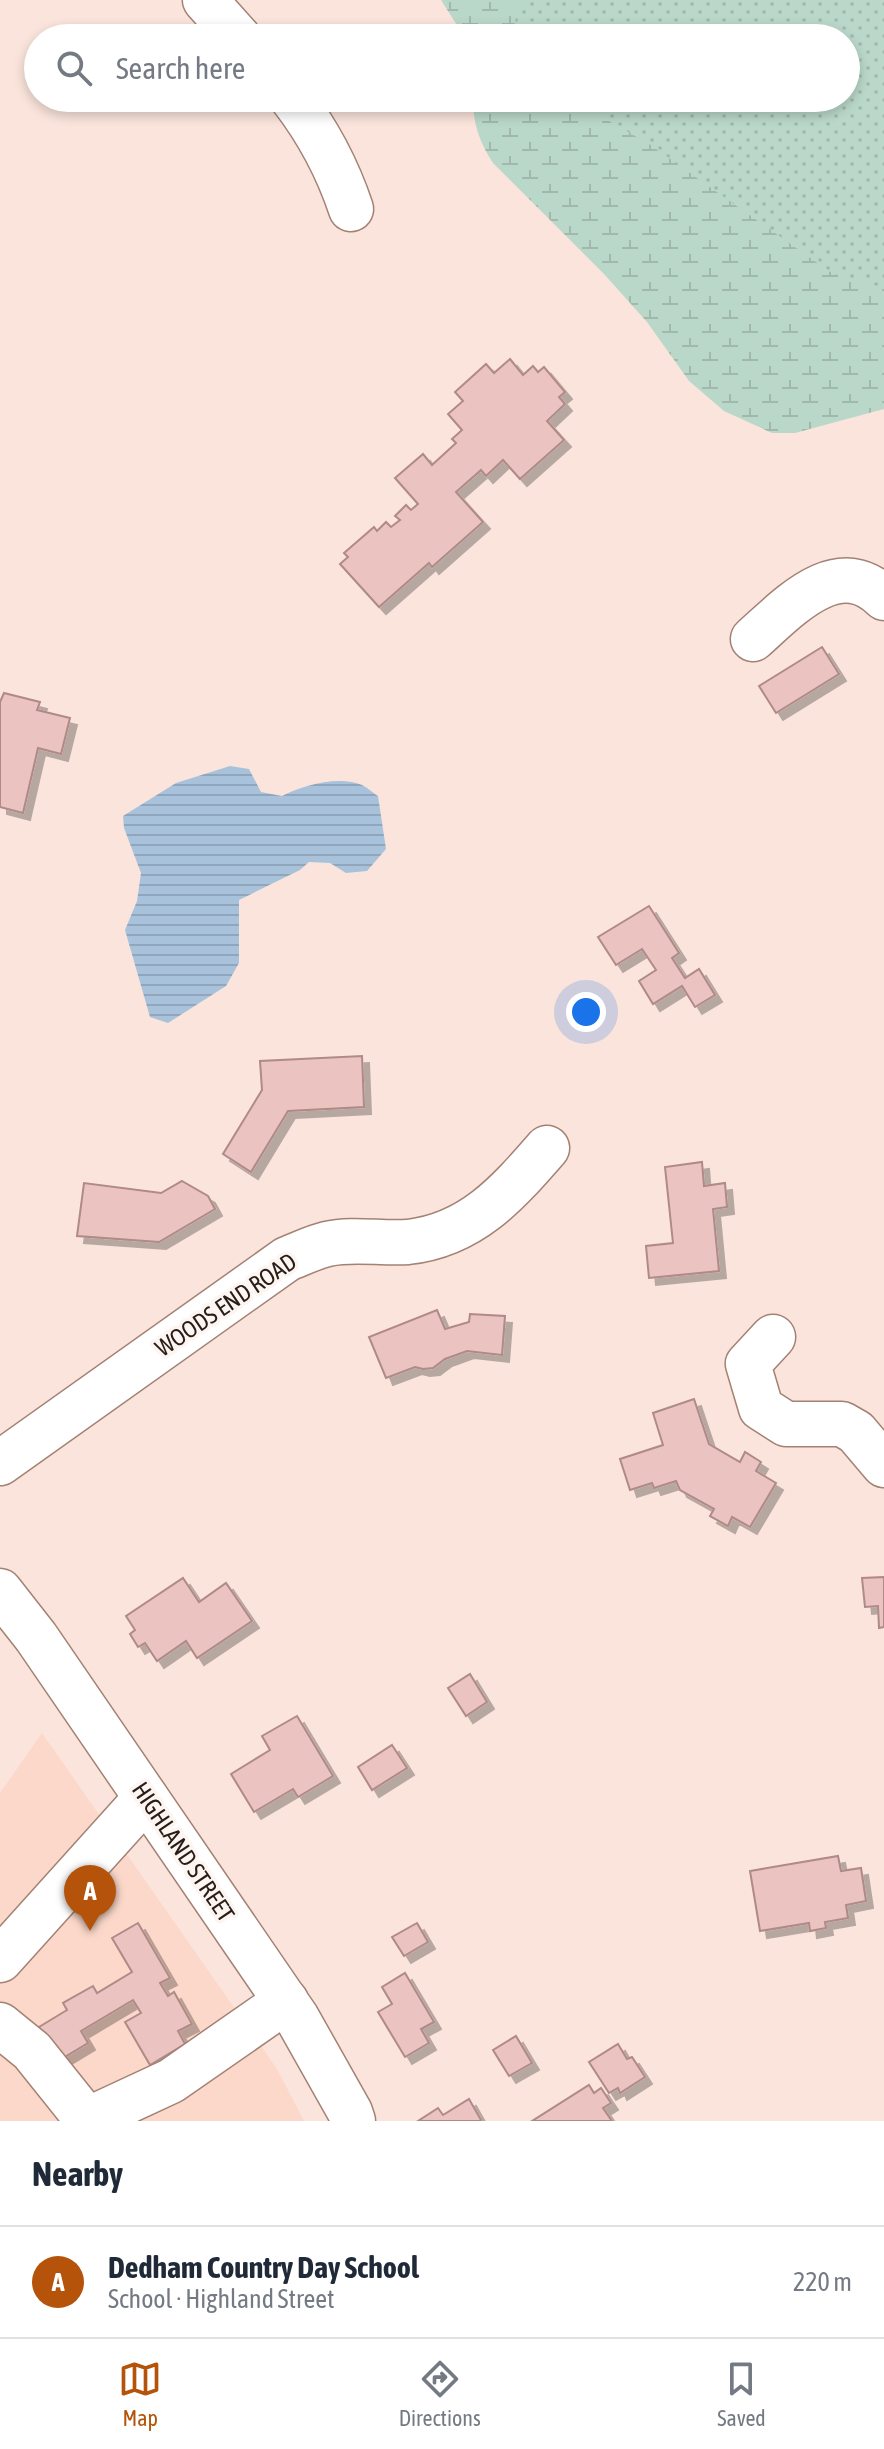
<!DOCTYPE html>
<meta charset="utf-8">
<style>
:root{--surface:#fff;--page:#f2f2f3;--text:#1f2937;--muted:#747a83;--line:#e0e1e3;--accent:#b45309}
body{margin:0;font-family:"Asap Condensed",sans-serif;background:var(--page);color:var(--text)}
.you{position:absolute;left:586px;top:1012px;width:28px;height:28px;margin:-20px;border:6px solid #fff;border-radius:50%;background:#1a73e8;box-shadow:0 0 0 12px #1a73e833}
.badge{display:grid;place-items:center;width:52px;height:52px;border-radius:50%;background:var(--accent);color:#fff;font-size:26px;font-weight:700}
.pin{position:absolute;translate:-50% -66px;filter:drop-shadow(0 2px 4px #0008)}
.pin::after{content:'';position:absolute;top:42px;width:28px;height:24px;background:inherit;clip-path:polygon(0 0,100% 0,50% 100%)}
.list{margin:0;padding:0;list-style:none}
h2{display:flex;justify-content:space-between;align-items:center;height:104px;margin:0;padding:0 32px;font-size:34px}
h2 small{font-size:26px;font-weight:400;color:var(--muted)}
.list li{display:grid;grid-template-columns:52px 1fr auto;gap:24px;align-items:center;box-sizing:border-box;height:112px;padding:0 32px;border-top:2px solid var(--line)}
.list b{display:block;font-size:30px;white-space:nowrap}
.list p{margin:0;font-size:26px;white-space:nowrap;color:var(--muted)}
.list em{font-size:26px;font-style:normal;color:var(--muted)}
.icon{flex:none;width:44px;height:44px;fill:none;stroke:currentColor;stroke-width:2;stroke-linecap:round;stroke-linejoin:round}
.map{position:relative;flex:none;width:884px;height:2121px;overflow:hidden}
.search{position:absolute;background:var(--surface);box-shadow:0 4px 12px #0003;left:24px;right:24px;top:24px;height:88px;display:flex;align-items:center;gap:20px;box-sizing:border-box;padding:0 28px;border-radius:44px;color:var(--muted);font-size:30px}
.sheet{height:216px;background:var(--surface)}
nav{display:flex;justify-content:space-around;align-items:center;box-sizing:border-box;height:112px;border-top:2px solid var(--line);background:var(--surface);font-size:22px;color:var(--muted)}
nav a{display:grid;justify-items:center;gap:4px}
nav .on{color:var(--accent)}
.map>svg:first-child{display:block}
.built{fill:#fcd8ca}
.wetland{fill:url(#wetland-marsh)}
.park{fill:url(#park-dots)}
.water{fill:url(#water-rules)}
.building{fill:#ebc3c0;stroke:#af8a87;stroke-width:2;filter:url(#shadow)}
.lines{fill:none;stroke-linecap:round;stroke-linejoin:round}
.minor-casing{stroke:#a38274;stroke-width:47}
.minor{stroke:#fff;stroke-width:44}
.labels{text-anchor:middle;stroke-width:7;stroke-linejoin:round;paint-order:stroke}
.street-label{font-size:24px;fill:#291c17;stroke:#fcf5f2}
</style>
<div class="map">
<svg width="884" height="2121" viewBox="0 0 884 2121">
<defs>
<pattern id="wetland-marsh" width="20" height="14" patternUnits="userSpaceOnUse" patternTransform="scale(2)"><rect width="20" height="14" fill="#bad8c9"/><path d="M1 5h8M5 5V1M11 12h8M15 12V8" fill="none" stroke="#a0b9ac"/></pattern>
<pattern id="park-dots" width="8" height="8" patternUnits="userSpaceOnUse" patternTransform="scale(2)"><rect width="8" height="8" fill="#bad8c9"/><path d="M2 2h.1M6 6h.1" fill="none" stroke="#a0b9ac" stroke-width="1.8" stroke-linecap="round"/></pattern>
<pattern id="water-rules" width="6" height="5" patternUnits="userSpaceOnUse" patternTransform="scale(2)"><rect width="6" height="5" fill="#a9c2db"/><path d="M0 2.5h6" fill="none" stroke="#91a6bb"/></pattern>
<filter id="shadow"><feDropShadow dx="7" dy="7" stdDeviation="0" flood-color="#0004"/></filter>
</defs>
<rect width="100%" height="100%" fill="#fae4db"/>
<!-- built -->
<polygon class="built" points="42,1733 277,2069 304,2121 0,2121 0,1793"/>
<!-- wetland -->
<path class="wetland" d="M441,0H884V409L795,433H772L724,411L689,381L647,322L604,274L493,163C479,141 473,124 473,98H846V38H465Z"/>
<!-- park -->
<polygon class="park" points="519,0 884,0 884,288 833,274 649,144 569,98 846,98 846,38 512,38"/>
<!-- water -->
<path class="water" d="M230,766L249,769L261,792L282,796C302,785 340,775 362,785C368,788 373,793 378,796L386,849L367,871L346,873L330,863L309,862L300,870L239,900V963L226,986L168,1023L150,1017L125,930L137,901L141,873L124,828L123,816L176,783Z"/>
<!-- building -->
<g class="building">
<polygon points="510,359 523,375 533,366 538,372 544,367 565,392 559,397 565,404 547,421 564,440 520,479 503,460 486,476 481,470 456,492 483,522 432,567 429,563 379,607 340,564 348,557 344,553 374,527 377,531 386,522 391,527 400,520 395,516 406,505 411,510 418,504 395,478 423,454 432,465 456,443 452,439 462,430 448,414 463,401 455,392 486,364 494,373"/>
<polygon points="822,647 839,674 776,713 759,686"/>
<polygon points="4,693 40,702 37,710 70,718 61,754 38,748 23,813 0,807 0,702"/>
<polygon points="649,906 679,953 672,958 685,978 699,969 715,995 695,1007 682,986 653,1004 639,981 656,970 642,949 616,965 598,937"/>
<polygon points="362,1056 364,1107 288,1111 251,1172 223,1154 262,1090 260,1061"/>
<polygon points="702,1162 704,1186 725,1183 727,1207 713,1209 719,1271 649,1278 646,1246 673,1243 665,1167"/>
<polygon points="182,1181 208,1196 215,1209 159,1242 77,1236 84,1183 161,1193"/>
<polygon points="437,1310 445,1329 469,1322 470,1314 505,1316 502,1355 467,1351 445,1359 433,1368 423,1369 415,1367 386,1378 369,1337"/>
<polygon points="694,1399 709,1444 740,1462 745,1452 761,1462 756,1471 776,1483 750,1527 732,1517 728,1526 710,1516 714,1509 680,1490 676,1481 654,1488 652,1483 630,1490 620,1459 663,1445 653,1413"/>
<polygon points="884,1577 884,1627 879,1628 878,1606 865,1607 862,1578"/>
<polygon points="183,1578 199,1602 226,1583 252,1621 197,1658 186,1641 157,1661 145,1643 138,1647 130,1634 135,1630 126,1616"/>
<polygon points="470,1674 487,1702 466,1716 448,1688"/>
<polygon points="297,1716 333,1776 298,1797 293,1789 254,1812 231,1774 270,1750 262,1736"/>
<polygon points="392,1745 407,1768 372,1790 358,1767"/>
<polygon points="838,1856 841,1871 861,1868 866,1901 846,1905 848,1918 825,1922 826,1928 810,1931 809,1923 760,1931 750,1871"/>
<polygon points="138,1923 170,1978 160,1983 168,1996 174,1992 192,2024 178,2031 185,2044 150,2065 125,2022 141,2013 133,2000 81,2031 88,2043 58,2061 39,2027 67,2010 63,2003 93,1986 97,1993 132,1972 112,1938"/>
<polygon points="417,1923 428,1942 404,1956 392,1937"/>
<polygon points="405,1973 434,2022 421,2029 429,2043 405,2057 378,2012 392,2004 382,1987"/>
<polygon points="516,2036 532,2063 509,2076 493,2050"/>
<polygon points="618,2044 627,2059 632,2057 645,2077 620,2093 618,2088 609,2093 589,2062"/>
<polygon points="589,2085 594,2093 601,2088 611,2103 603,2108 612,2121 532,2121"/>
<polygon points="469,2099 481,2120 480,2121 418,2121 438,2108 443,2115"/>
</g>
<g class="lines">
<defs>
<g id="minor">
<polyline points="205,0 239,38"/>
<path d="M292,98C319,133 337,167 351,209"/>
<path d="M753,639C788,608 838,552 884,598"/>
<polyline points="773,1337 748,1364 761,1408 786,1424 842,1424 856,1432 884,1465"/>
<path d="M0,1463L287,1259C300,1254 314,1247 327,1244C353,1238 382,1244 408,1242C471,1235 507,1194 547,1148"/>
<polyline points="0,1591 36,1637 297,2018 350,2112 353,2121"/>
<polyline points="0,1960 146,1798"/>
<polyline points="0,2025 32,2051 88,2121"/>
<polyline points="87,2120 171,2081 286,2001"/>
</g>
</defs>
<!-- minor casing -->
<use href="#minor" class="minor-casing"/>
<!-- minor -->
<use href="#minor" class="minor"/>
</g>
<g class="labels">
<!-- street labels -->
<g class="street-label">
<text transform="translate(226 1305) rotate(-34)" y="8">WOODS END ROAD</text>
<text transform="translate(183 1852) rotate(56)" y="8">HIGHLAND STREET</text>
</g>
</g>
</svg>
<div class="you"></div>
<div class="pin badge" style="left:90px;top:1931px">A</div>
<div class="search"><svg class="icon" aria-label="search" viewBox="0 0 24 24"><circle cx="10" cy="10" r="6"/><path d="M15 15l6 6"/></svg>Search here</div>
</div>
<section class="sheet">
<h2>Nearby<small></small></h2>
<ul class="list">
<li><span class="badge">A</span><div><b>Dedham Country Day School</b><p>School · Highland Street</p></div><em>220 m</em></li>
</ul>
</section>
<nav>
<a class="on"><svg class="icon" aria-label="map" viewBox="0 0 24 24"><path d="M3 6l6-2 6 2 6-2v14l-6 2-6-2-6 2zM9 4v14M15 6v14"/></svg>Map</a>
<a><svg class="icon" aria-label="directions" viewBox="0 0 24 24"><path d="M12 3l9 9-9 9-9-9zM9 14v-3h6M13 9l2 2-2 2"/></svg>Directions</a>
<a><svg class="icon" aria-label="saved" viewBox="0 0 24 24"><path d="M7 4h10v16l-5-4-5 4z"/></svg>Saved</a>
</nav>
